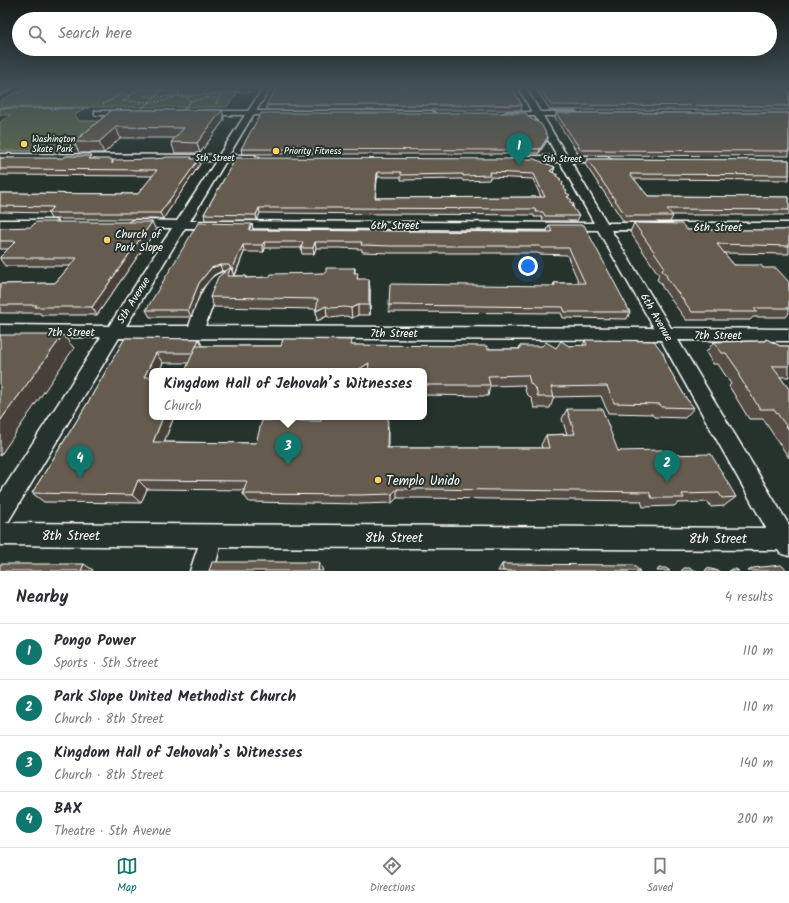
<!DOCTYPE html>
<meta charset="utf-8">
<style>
:root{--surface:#fff;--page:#f2f2f3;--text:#2b2b33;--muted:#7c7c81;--line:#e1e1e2;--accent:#0f766e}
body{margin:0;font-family:Kalam,sans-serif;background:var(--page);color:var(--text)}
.you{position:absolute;left:528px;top:266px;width:14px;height:14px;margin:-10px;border:3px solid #fff;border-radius:50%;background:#1a73e8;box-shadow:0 0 0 6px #1a73e833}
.badge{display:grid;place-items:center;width:26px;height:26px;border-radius:50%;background:var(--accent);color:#fff;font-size:13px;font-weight:700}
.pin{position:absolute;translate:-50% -33px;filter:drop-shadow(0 1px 2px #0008)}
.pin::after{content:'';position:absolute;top:21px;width:14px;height:12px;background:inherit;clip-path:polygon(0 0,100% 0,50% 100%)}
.popup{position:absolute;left:149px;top:368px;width:278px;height:52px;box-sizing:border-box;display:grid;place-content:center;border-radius:8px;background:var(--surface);filter:drop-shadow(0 1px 3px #0005);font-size:13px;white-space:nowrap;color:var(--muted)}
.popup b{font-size:15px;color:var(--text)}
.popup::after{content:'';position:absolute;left:50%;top:100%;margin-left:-8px;border:8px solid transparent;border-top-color:var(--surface)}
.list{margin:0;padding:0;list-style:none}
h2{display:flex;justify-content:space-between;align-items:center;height:52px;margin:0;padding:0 16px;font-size:17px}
h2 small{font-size:13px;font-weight:400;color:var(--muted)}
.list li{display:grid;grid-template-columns:26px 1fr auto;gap:12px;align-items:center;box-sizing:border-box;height:56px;padding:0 16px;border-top:1px solid var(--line)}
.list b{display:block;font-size:15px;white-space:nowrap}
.list p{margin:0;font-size:13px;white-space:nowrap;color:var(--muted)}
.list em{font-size:13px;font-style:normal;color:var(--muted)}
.icon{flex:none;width:22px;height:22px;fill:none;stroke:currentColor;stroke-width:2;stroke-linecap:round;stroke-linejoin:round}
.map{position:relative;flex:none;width:789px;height:571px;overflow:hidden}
.search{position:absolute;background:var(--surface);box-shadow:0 4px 16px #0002;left:12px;right:12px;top:12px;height:44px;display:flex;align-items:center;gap:10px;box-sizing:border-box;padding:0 14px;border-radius:22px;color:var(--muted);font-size:15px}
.sheet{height:276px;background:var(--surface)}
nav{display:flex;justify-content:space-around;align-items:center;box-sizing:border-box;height:56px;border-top:1px solid var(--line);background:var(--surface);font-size:11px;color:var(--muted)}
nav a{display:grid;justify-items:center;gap:2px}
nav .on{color:var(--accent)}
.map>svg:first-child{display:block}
.green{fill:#5d6b4d;stroke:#aeb5a6}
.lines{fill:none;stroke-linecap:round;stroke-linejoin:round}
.minor-casing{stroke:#fff;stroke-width:3}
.major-casing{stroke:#fff;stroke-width:3}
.path{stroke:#fff;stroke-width:1.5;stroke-dasharray:1.5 1.5;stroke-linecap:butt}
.minor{fill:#26332d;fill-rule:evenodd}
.major{fill:#716f52;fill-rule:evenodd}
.wall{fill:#574e44;stroke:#fff;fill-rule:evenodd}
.shaded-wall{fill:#474037;stroke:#fff}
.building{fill:#655b4f;stroke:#fff;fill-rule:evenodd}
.poi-dot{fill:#ffd166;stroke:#26332d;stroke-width:1.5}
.labels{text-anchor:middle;stroke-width:4;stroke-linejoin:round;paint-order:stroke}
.far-poi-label{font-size:9px;fill:#fff;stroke:#26332d;text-anchor:start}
.far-street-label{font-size:9px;fill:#fff;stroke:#26332d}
.street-label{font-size:11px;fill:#fff;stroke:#26332d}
.poi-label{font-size:11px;fill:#fff;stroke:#26332d;text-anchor:start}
.near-poi-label{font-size:13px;fill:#fff;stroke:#26332d;text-anchor:start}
.near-street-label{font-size:13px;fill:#fff;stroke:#26332d}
</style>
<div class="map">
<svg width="789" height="571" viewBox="0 0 789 571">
<rect width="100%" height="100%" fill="#26332d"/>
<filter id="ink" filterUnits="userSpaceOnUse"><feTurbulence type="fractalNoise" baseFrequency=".025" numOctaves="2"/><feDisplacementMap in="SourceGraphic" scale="8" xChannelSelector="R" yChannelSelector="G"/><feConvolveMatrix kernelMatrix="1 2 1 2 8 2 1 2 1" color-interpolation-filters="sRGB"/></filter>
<g filter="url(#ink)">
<!-- green -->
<g class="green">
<polygon points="25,87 239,87 235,92 238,92 227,107 0,107 0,101"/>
<polygon points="0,108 84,109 75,115 79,121 106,121 70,151 0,151 0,122 11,115 0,115"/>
</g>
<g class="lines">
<defs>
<g id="minor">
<path d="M264,87H271L256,111H431L435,113L431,115H253L229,155H254L259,158L254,161H226L190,221L594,223L560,162H516L511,159L516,156H557L535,116H507L503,114L507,112H532L518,87H525L540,112H575L579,114L575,116H543L567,156H606L611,159L606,162H571L607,223H789V231L611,230L671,328L789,329V341L678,340L789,525V556L780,553L778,550L220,547L214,571H190L198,547L0,545V494L101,337H0V325L109,326L172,228H135L131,227L129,224L131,221L135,220L177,221L216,161L0,160V154L219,155L245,115H203L199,113L203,111H248ZM185,228L598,230L654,328L205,326L220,286L225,281L231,279L233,276L231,273C206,266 196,308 189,326H126ZM119,338L661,340L766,528L5,523L8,522Z"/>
<polygon points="95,111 129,111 133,113 129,115 95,115"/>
<polygon points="0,220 53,220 57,221 59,224 57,227 53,228 0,228"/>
</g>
<polygon id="major" points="4,87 14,87 0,95 0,89"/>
</defs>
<!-- minor casing -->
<use href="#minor" class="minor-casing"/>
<!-- major casing -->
<use href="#major" class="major-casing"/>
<!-- path -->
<g class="path">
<polyline points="18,93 30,87"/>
<polyline points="113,95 130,95"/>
<polyline points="144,96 174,97"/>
<polyline points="208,98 218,98"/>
<path d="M123,101C141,101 165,106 180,93L178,91L138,89"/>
<polyline points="123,101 141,87"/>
<path d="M191,101L186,97L178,96C203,96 226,92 251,92"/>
<polyline points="103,104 118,96 125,87"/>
<polyline points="217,104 216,103 222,93"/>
<polyline points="0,108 89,108"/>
<polyline points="138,112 166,87"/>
<polyline points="180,113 191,101 208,98 205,93"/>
</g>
<!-- minor -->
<use href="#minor" class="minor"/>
<!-- major -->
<use href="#major" class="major"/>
</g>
<!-- wall -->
<g class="wall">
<polygon points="535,87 782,87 789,91 789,110 550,110"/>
<polygon points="266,105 522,105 521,110 267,110"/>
<polygon points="112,110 222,110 224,120 200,153 175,153 171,142 175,138 120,138 104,153 79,153 74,142"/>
<polygon points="556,113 789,113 789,156 579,155 555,118"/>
<polygon points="528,117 548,137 547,141 539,153 513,153 513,154 242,154 241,149"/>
<polygon points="0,158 94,159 113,161 193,159 200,164 163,219 51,219 48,213 0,212 0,193 138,194 153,176 0,175"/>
<path d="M236,158L555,167L553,173L560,181L563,182L562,185L571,202L574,204L573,208L579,216L577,221H543L542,217H534V215L260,213L257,220H205L204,214ZM378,177H401V180L462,179L463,181L489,180L490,177L533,179L541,197L375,198L377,179Z"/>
<polygon points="587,159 789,160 789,180 634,179 648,196 789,197 789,215 672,215 673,216 670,222 624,222 585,164"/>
<polygon points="634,223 687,230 789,230 789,254 724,253 734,265 763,268 789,282 789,313 786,317 753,317 750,320 686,320 662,287 661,283 657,280 659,275 630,232"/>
<polygon points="252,224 253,230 548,232 547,231 549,225 630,312 627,319 563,318 561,313 389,312 389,305 553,286 554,283 579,283 567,255 539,254 538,253 391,253 362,252 362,249 339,248 316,248 314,254 302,254 301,248 265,248 264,252 244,252 235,276 246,276 246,278 270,277 326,273 355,268 355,273 358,279 370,289 370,315 358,315 352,318 346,316 331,318 327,316 317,321 316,309 214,307 210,297 226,271 222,271 214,275 202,289 191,317 150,317 146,310"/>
<polygon points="0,228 156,230 97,315 41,315 40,313 0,313 0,284 55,283 70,266 5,266 0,259 0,257 8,249 0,249"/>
<polygon points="125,338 199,339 202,346 281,346 352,345 487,349 519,349 520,346 556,348 569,346 583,346 585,340 668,367 686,398 694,408 685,418 654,417 652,414 608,413 601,396 554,397 550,408 534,408 532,399 526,393 524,385 490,386 488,396 424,395 424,371 188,363 163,363 159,371 152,371 152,417 174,417 164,442 256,443 388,426 388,448 542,448 541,445 546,435 567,434 562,419 567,409 618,451 664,455 736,497 724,506 711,507 708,502 678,503 674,506 643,507 641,501 422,498 397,498 392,503 361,504 249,502 243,494 244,490 147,489 141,503 44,502 32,493 87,404"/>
<polygon points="766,339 780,346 789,346 789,377 780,377 789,389 789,458 763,419 749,419 729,386 731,384 718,364 713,364 706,352 714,342 764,341"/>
<polygon points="502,564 640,571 498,571"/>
</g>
<!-- shaded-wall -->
<g class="shaded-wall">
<polygon points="222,110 224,120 200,153 197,143"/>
<polygon points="116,127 120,138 104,153 99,142"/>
<polygon points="548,137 547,141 539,153 540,149"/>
<polygon points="199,159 200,164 163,219 160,213"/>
<polygon points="555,167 553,172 549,176 550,171"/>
<polygon points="378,172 378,177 377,179 375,203 375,198 377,174"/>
<polygon points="259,208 260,213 257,220 256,215"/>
<polygon points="152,222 156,230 97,315 92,307"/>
<polygon points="252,224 253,230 251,237 249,230"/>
<polygon points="264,242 265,248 264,252 262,245"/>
<polygon points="315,242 316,248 314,254 313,248"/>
<polygon points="243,245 244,252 234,277 232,270"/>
<polygon points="220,265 222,271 214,275 202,289 191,317 188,310 199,283 211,268"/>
<polygon points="231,267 234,277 227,276"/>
<polygon points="369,279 370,289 370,315 369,305"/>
<polygon points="358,305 358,315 352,318 351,308"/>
<polygon points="326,306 327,316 317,321 316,311"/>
<polygon points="63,335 74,348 0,456 0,421"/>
<polygon points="199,339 204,349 193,353"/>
<polygon points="156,353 163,363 159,371 152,371 152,385 144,377"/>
<polygon points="369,363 369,371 356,371"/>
<polygon points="163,417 174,417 160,452 153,442"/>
<polygon points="138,480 147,489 141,503 132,495"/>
<polygon points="397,489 397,498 392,503 392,494"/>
<polygon points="319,562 323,571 318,571"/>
<polygon points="84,564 93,570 93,571 81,571"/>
</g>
<!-- building -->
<g class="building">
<polygon points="277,87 512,87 522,105 266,105"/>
<polygon points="539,87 782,87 789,91 789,106 551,105"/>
<polygon points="112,110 222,110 197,143 171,142 184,128 116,127 99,142 74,142"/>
<polygon points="261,113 526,113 528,117 541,124 548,137 540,149 510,149 514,150 241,149"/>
<polygon points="556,113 789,113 789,151 581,150"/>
<polygon points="66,156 92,156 89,159 112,159 112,164 113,163 113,160 153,159 164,158 166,157 192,157 191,159 199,159 160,213 47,213 53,207 0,206 0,193 138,194 157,170 0,169 0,158 63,158"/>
<path d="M236,158L534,159L555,167L550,171L558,175L556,176L561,179L559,180L563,182L562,185L565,187L564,189L567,191L566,193L570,195L567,197L572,200L570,202L574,204L572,206L579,216H545L543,212H536L535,209L334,208H259L256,215L204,214ZM378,172H401V175L463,174V176L490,175L489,172L534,174L545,197L375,198L377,174Z"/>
<polygon points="587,159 789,160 789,175 630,174 648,196 789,197 789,210 667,209 673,216 626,216"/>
<polygon points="36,222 152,222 92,307 35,307 37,305 0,305 0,284 55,283 77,258 0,258 0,257 16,241 0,241 0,228 31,227"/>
<polygon points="198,223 252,224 249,230 535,232 552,232 549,225 584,225 630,312 565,312 563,307 389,305 390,284 555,286 554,283 585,283 569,248 541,248 540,246 391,246 361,245 362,242 315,242 313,248 301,248 303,242 264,242 262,245 243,245 232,270 229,265 220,265 211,268 199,283 188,310 146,310"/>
<polygon points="634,223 682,224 687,230 784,230 786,229 789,230 789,246 717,244 734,265 761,265 763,268 776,268 789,282 789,308 754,308 757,312 692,312 667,278 666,274 662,271 664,266"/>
<polygon points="231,267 227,276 246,276 245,278 270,277 271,274 326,273 326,268 355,268 354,273 358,273 357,279 369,279 369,305 358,305 351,308 345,307 330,308 326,306 316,311 318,299 210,297 218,277"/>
<polygon points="0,335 63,335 0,421"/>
<polygon points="125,338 199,339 193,353 156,353 144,377 152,377 152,417 163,417 153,442 256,443 262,420 321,421 322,417 388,417 387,448 549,448 546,435 575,434 567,409 602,409 618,451 662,450 664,455 711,454 736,497 722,498 719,493 682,494 684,498 652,498 649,492 423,489 397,489 392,494 359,495 243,494 247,481 138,480 132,495 32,493 87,404"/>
<polygon points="283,339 352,340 351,345 487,346 487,349 520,349 520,346 542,346 546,342 556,348 561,341 569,346 587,345 585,340 654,341 663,353 668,367 686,398 694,408 661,407 660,404 614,403 607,386 551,387 554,397 538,397 536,389 530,383 528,375 488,376 490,385 424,385 424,371 368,371 369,363 356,371 185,371 196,346 281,346"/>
<polygon points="766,339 780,346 789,346 789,366 772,366 789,389 789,430 774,409 760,409 739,376 740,373 726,353 722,353 714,342 765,341"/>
<polygon points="212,562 319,562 318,571 209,571"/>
<polygon points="0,564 84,564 81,571 0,571"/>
<polygon points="502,564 628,565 633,565 640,571 503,571"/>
<polygon points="781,565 788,571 748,571 753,568"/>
<polygon points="659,568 666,568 670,571 657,571"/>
<polygon points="684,568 689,568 697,571 681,571"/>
<polygon points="707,568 719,571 705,571"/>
<polygon points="731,569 736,569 739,571 729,571"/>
</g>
</g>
<!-- sky -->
<linearGradient id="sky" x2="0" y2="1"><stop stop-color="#151c19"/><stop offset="0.52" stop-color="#415057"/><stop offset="1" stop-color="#415057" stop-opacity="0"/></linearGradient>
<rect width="789" height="167" fill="url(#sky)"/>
<!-- markers -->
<g class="poi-dot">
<circle cx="24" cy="144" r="4"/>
<circle cx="276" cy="151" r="4"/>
<circle cx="107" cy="240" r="4"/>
<circle cx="378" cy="480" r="4"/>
</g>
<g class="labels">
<!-- far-poi labels -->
<g class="far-poi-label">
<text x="32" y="142">Washington<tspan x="32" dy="10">Skate Park</tspan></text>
<text x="284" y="154">Priority Fitness</text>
</g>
<!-- far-street labels -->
<g class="far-street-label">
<text x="215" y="161">5th Street</text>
<text x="562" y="162">5th Street</text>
</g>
<!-- street labels -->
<g class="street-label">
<text x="395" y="229">6th Street</text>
<text x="718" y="231">6th Street</text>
<text transform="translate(133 300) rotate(-58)" y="4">5th Avenue</text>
<text transform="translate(657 317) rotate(60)" y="4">6th Avenue</text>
<text x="71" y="336">7th Street</text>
<text x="394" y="337">7th Street</text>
<text x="718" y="339">7th Street</text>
</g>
<!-- poi labels -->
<g class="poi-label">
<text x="115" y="238">Church of<tspan x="115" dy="13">Park Slope</tspan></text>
</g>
<!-- near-poi labels -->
<g class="near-poi-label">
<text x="386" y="485">Templo Unido</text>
</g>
<!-- near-street labels -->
<g class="near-street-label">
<text x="71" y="540">8th Street</text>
<text x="394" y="542">8th Street</text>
<text x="718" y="543">8th Street</text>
</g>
</g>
</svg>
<div class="you"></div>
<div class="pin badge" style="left:519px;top:166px">1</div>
<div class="pin badge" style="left:667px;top:483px">2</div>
<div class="pin badge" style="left:288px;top:466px">3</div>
<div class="popup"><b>Kingdom Hall of Jehovah’s Witnesses</b>Church</div>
<div class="pin badge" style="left:80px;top:478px">4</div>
<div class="search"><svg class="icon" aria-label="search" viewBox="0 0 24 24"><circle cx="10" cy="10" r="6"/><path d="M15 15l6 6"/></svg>Search here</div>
</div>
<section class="sheet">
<h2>Nearby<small>4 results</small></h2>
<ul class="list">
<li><span class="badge">1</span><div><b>Pongo Power</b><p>Sports · 5th Street</p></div><em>110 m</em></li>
<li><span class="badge">2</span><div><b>Park Slope United Methodist Church</b><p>Church · 8th Street</p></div><em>110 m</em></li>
<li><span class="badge">3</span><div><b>Kingdom Hall of Jehovah’s Witnesses</b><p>Church · 8th Street</p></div><em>140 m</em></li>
<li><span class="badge">4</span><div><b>BAX</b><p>Theatre · 5th Avenue</p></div><em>200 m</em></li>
</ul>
</section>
<nav>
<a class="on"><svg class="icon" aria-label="map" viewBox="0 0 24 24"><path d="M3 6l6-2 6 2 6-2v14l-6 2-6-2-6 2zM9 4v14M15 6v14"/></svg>Map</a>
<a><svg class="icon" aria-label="directions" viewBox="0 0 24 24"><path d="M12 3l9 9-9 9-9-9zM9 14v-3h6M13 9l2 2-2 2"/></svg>Directions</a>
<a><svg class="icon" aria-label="saved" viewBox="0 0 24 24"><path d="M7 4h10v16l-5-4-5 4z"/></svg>Saved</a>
</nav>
